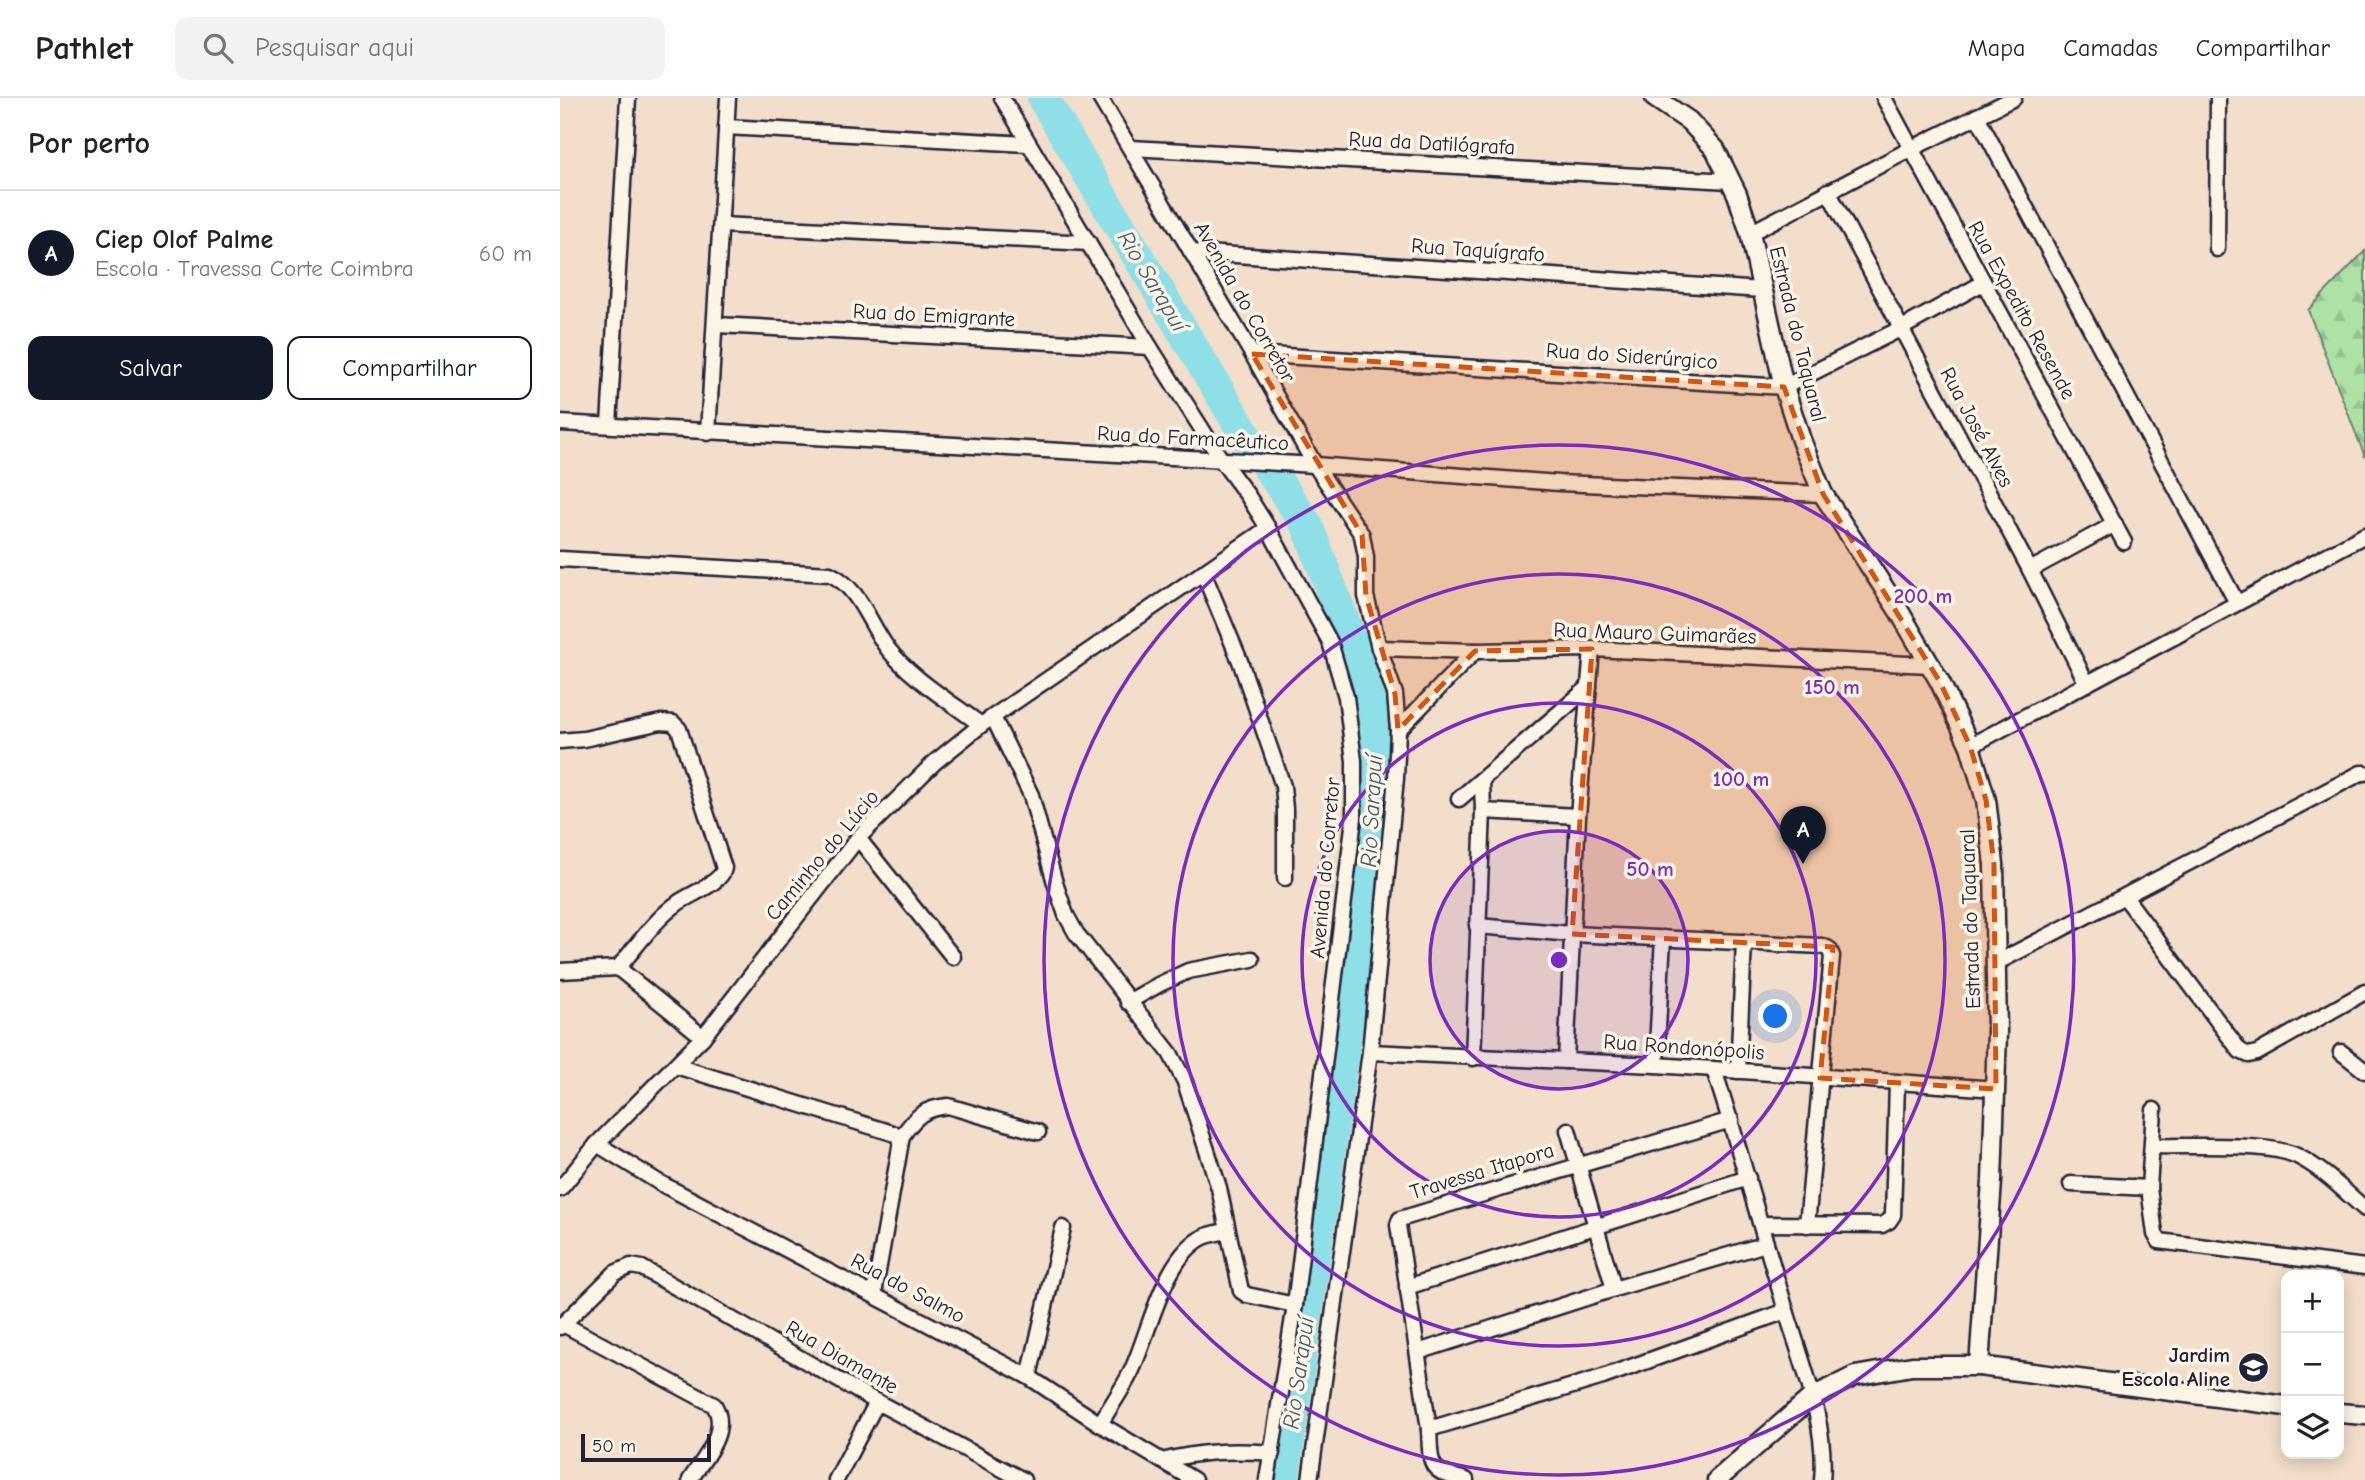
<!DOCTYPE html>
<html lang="pt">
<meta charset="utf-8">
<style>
:root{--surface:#fff;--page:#f2f2f2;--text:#222;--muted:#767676;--line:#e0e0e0;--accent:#111827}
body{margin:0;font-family:"Comic Neue",sans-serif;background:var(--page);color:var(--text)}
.controls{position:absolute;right:21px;bottom:21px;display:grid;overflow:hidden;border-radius:14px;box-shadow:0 4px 18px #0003}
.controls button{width:63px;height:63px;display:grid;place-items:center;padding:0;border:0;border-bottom:2px solid var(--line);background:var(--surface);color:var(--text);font:35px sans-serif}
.scale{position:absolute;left:21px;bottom:18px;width:130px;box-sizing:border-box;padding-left:7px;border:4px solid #22223b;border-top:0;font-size:19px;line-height:24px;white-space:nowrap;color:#22223b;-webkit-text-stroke:5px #fcf5e5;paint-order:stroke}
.you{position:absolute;left:1216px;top:919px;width:24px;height:24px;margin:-18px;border:5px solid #fff;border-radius:50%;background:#1a73e8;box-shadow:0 0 0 10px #1a73e833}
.badge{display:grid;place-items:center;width:46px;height:46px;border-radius:50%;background:var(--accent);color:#fff;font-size:23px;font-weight:700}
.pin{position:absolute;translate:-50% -58px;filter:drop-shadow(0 2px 4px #0008)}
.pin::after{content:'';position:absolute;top:37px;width:24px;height:21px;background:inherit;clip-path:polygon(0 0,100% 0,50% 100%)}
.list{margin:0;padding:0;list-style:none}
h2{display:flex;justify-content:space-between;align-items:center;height:91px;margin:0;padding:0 28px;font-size:30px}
h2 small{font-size:23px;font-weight:400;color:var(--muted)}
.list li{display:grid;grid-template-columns:46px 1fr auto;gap:21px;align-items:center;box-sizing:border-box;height:126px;padding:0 28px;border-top:2px solid var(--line)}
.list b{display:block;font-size:26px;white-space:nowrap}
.list p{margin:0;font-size:23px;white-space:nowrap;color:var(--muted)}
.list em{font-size:23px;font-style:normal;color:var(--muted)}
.actions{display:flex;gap:14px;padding:21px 28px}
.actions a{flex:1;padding:16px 0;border:2px solid var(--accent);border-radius:14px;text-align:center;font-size:24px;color:var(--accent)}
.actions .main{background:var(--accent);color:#fff}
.icon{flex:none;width:38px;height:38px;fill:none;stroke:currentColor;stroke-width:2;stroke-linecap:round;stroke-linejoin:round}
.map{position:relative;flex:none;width:1805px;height:1382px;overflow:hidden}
header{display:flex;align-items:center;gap:42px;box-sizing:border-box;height:98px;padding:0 35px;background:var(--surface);border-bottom:2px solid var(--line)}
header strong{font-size:33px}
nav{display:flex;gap:38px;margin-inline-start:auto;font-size:24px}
.search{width:490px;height:63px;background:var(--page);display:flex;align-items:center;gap:18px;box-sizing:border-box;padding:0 24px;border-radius:14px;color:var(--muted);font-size:26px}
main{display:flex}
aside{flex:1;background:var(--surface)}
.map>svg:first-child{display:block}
.forest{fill:url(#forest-firs);stroke:#688270;stroke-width:2}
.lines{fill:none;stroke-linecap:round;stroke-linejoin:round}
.river{stroke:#8edfe7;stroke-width:32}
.minor-casing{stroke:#22223b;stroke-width:19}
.tertiary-casing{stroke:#22223b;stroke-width:23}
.minor{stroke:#fcf5e5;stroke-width:14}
.tertiary{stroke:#fcf5e5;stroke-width:18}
.marked{fill:#d45411;fill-opacity:0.2;stroke:#d45411;stroke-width:5;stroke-dasharray:14 9;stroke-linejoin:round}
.ring{fill:none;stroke:#7b2cbf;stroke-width:3.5}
.labels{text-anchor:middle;stroke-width:7;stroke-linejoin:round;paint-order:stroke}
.street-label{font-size:21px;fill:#22223b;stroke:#fcf5e5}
.poi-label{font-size:21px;font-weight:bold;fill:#22223b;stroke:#fcf5e5;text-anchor:end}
.water-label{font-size:23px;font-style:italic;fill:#425b6f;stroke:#fcf5e5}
.centre{fill:#7b2cbf;stroke:#fcf5e5;stroke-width:3.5}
.ring-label{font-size:21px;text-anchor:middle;font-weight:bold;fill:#7b2cbf;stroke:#fcf5e5;stroke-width:7;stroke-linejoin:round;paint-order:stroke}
</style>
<header>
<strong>Pathlet</strong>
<div class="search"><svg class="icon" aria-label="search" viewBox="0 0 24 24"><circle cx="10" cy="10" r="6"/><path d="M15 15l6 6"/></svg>Pesquisar aqui</div>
<nav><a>Mapa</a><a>Camadas</a><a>Compartilhar</a></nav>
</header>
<main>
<aside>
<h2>Por perto<small></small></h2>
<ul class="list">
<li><span class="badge">A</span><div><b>Ciep Olof Palme</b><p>Escola · Travessa Corte Coimbra</p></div><em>60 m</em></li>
</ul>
<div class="actions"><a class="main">Salvar</a><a>Compartilhar</a></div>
</aside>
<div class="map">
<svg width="1805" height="1382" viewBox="0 0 1805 1382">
<defs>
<pattern id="forest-firs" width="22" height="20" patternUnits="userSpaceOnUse" patternTransform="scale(1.75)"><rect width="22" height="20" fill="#ade2a4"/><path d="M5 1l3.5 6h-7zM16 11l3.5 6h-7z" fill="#95c28e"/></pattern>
</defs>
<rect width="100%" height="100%" fill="#f2deca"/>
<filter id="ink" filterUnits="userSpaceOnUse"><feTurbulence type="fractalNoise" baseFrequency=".0143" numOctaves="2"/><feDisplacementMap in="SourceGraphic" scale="14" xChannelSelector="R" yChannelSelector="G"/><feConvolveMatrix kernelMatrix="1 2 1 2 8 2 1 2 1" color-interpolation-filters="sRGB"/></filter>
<g filter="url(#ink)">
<!-- forest -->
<polygon class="forest" points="1805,153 1805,359 1748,212"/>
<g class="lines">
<!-- river -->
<polyline class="river" points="483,0 681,330 747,427 811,595 818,680 807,785 723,1382"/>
<defs>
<g id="minor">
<polyline points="442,0 590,249 662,363 688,398 708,430 770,544 786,599 794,663 794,720 735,1207 707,1382"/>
<polyline points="540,0 692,256 755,367 802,437 806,459 806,498 819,550 835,596 838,632 836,680 810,954 750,1382"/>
<polyline points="1324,0 1564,444"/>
<polyline points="1417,18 1677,505"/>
<polyline points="166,29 468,46"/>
<polyline points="571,50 1170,83"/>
<polyline points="1268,93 1470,472 1527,586"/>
<polyline points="161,127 529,145"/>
<polyline points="1190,135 1351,51 1454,0"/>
<polyline points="1657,151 1658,0"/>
<polyline points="631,154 1202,192"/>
<polyline points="156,227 590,249"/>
<polyline points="692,256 1224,289 1340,231 1423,185"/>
<polyline points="0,325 755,367 999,385 1263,396"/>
<polyline points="49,327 68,0"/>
<polyline points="148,335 168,0"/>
<path d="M0,461L270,476C300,490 309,526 328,551C351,580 392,605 421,627"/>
<polyline points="1470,472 1555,426"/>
<polyline points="643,474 680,563 723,688 725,711 725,780"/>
<polyline points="819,550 915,553 1032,551 1370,567"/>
<polyline points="433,619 471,697 495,785 506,817 516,835 610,955 625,984 659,1090 681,1193 687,1197 735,1207"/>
<polyline points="838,632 915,553"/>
<path d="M0,643L24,641L101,624L113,625L119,631L164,770C162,785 130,796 118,805C94,822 77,848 58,870L0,873"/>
<polyline points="1410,648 1805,437"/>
<polyline points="899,701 1029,589"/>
<polyline points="923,713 1018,718"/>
<polyline points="298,740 393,859"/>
<polyline points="1565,799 1680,953 1689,957 1697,955 1805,894"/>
<polyline points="917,828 1012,836 1262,848 1269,851 1272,858 1247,1127"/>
<polyline points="1436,865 1801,675 1805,675"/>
<polyline points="58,870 143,939"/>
<polyline points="568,904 600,886 628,873 692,861"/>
<polyline points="810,954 1096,967 1436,991"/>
<polyline points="1781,954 1805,973"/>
<polyline points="913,960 923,713 922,683"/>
<polyline points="1006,963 1018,718 1032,551"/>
<polyline points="1096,967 1103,840"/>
<polyline points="116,968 342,1038"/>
<path d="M1154,972C1179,1047 1199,1124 1222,1199C1238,1256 1268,1323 1262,1382"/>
<polyline points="1178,973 1184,844"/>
<polyline points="1594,1012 1589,1090 1595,1136 1599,1143 1805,1169"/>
<polyline points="1008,1032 1054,1191"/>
<polyline points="37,1046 100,1085 469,1279 540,1326 634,1382"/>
<path d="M1593,1048C1628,1049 1708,1044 1737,1058C1763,1071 1783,1092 1805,1111"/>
<polyline points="1511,1086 1589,1090"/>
<polyline points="0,1091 37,1046 143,939 298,740 375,664 421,627 708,430"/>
<polyline points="1201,1126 1322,1127 1329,1123 1333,1117 1337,985"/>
<polyline points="847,1189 1188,1080"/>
<path d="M314,1196L342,1038C355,1019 364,1010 388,1008L478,1034"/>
<path d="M3,1226L154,1307C170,1333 144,1360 130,1382"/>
<polyline points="0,1229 55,1175 71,1168 82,1170 317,1304 463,1382"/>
<polyline points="858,1254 1054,1191 1206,1146"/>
<polyline points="469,1279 503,1130"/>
<path d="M540,1326C550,1309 562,1292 571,1274C589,1237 604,1155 646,1138C652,1136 660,1134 667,1133"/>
<polyline points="869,1331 1043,1279 1226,1213"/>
<path d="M602,1363C641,1353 672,1352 712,1355"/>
<polyline points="276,1382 317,1304"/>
<path d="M906,1382C867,1373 871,1368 869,1331L838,1127L840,1121L1171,1022"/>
</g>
<g id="tertiary">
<polyline points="1095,0 1129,23 1155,51 1177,96 1190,135 1224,289 1241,342 1263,396 1339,513 1380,584 1410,648 1426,702 1434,766 1437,934 1432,1083 1419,1268"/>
<polyline points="1779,1315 1805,1317"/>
<polyline points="1157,1382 1252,1299 1295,1278 1352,1268 1419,1268 1726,1308"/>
</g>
</defs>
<!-- minor casing -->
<use href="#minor" class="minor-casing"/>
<!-- tertiary casing -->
<use href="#tertiary" class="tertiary-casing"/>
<!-- minor -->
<use href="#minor" class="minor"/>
<!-- tertiary -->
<use href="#tertiary" class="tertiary"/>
</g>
</g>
<!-- marked area -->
<path class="marked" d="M692,256L1224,289L1263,396L1380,584L1410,648L1426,702L1434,766L1436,991L1260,980L1273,849L1012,836L1032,551L915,553L838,632L835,596L806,498L802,437Z"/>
<!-- distance rings -->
<circle cx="999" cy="862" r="129" fill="#7b2cbf" fill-opacity=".12"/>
<g class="ring">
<circle cx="999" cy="862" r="129"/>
<circle cx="999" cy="862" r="257"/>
<circle cx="999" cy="862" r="386"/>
<circle cx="999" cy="862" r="515"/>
</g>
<!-- icons -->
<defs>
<symbol id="school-disc" viewBox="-11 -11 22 22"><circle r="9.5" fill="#22223b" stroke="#fcf5e5"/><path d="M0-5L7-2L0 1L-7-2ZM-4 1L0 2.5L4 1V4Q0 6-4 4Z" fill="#fff"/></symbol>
</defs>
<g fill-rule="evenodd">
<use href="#school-disc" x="1676" y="1252" width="35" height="35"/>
</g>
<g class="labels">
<!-- street labels -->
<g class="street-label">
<text transform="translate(872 45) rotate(3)" y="7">Rua da Datilógrafa</text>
<text transform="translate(918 152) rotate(4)" y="7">Rua Taquígrafo</text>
<text transform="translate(685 204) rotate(60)" y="7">Avenida do Corretor</text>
<text transform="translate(1462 212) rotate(61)" y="7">Rua Expedito Resende</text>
<text transform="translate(374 217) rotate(3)" y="7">Rua do Emigrante</text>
<text transform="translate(1238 236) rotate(76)" y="7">Estrada do Taquaral</text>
<text transform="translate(1072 258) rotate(4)" y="7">Rua do Siderúrgico</text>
<text transform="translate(1417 329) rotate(62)" y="7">Rua José Alves</text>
<text transform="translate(633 340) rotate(3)" y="7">Rua do Farmacêutico</text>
<text transform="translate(1095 535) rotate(2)" y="7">Rua Mauro Guimarães</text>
<text transform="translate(262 757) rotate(-50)" y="7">Caminho do Lúcio</text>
<text transform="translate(765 770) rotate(-85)" y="7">Avenida do Corretor</text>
<text transform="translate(1410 821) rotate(-92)" y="7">Estrada do Taquaral</text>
<text transform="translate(1124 949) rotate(4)" y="7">Rua Rondonópolis</text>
<text transform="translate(922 1073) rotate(-17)" y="7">Travessa Itapora</text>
<text transform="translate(348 1190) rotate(28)" y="7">Rua do Salmo</text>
<text transform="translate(282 1259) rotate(30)" y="7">Rua Diamante</text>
</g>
<!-- poi labels -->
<g class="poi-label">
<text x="1670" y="1264">Jardim<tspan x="1670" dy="24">Escola Aline</tspan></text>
</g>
<!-- water labels -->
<g class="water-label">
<text transform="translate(593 183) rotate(59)" y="8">Rio Sarapuí</text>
<text transform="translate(811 713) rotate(-87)" y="8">Rio Sarapuí</text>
<text transform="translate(738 1275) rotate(-82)" y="8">Rio Sarapuí</text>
</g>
</g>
<circle cx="999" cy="862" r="10" class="centre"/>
<g class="ring-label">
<text x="1363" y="505">200 m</text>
<text x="1272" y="596">150 m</text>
<text x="1181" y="688">100 m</text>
<text x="1090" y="778">50 m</text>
</g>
</svg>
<div class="controls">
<button>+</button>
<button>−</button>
<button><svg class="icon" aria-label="layers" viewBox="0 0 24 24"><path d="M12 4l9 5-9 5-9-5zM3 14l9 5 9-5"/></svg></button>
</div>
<div class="scale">50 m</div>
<div class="you"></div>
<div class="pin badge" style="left:1243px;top:766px">A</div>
</div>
</main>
